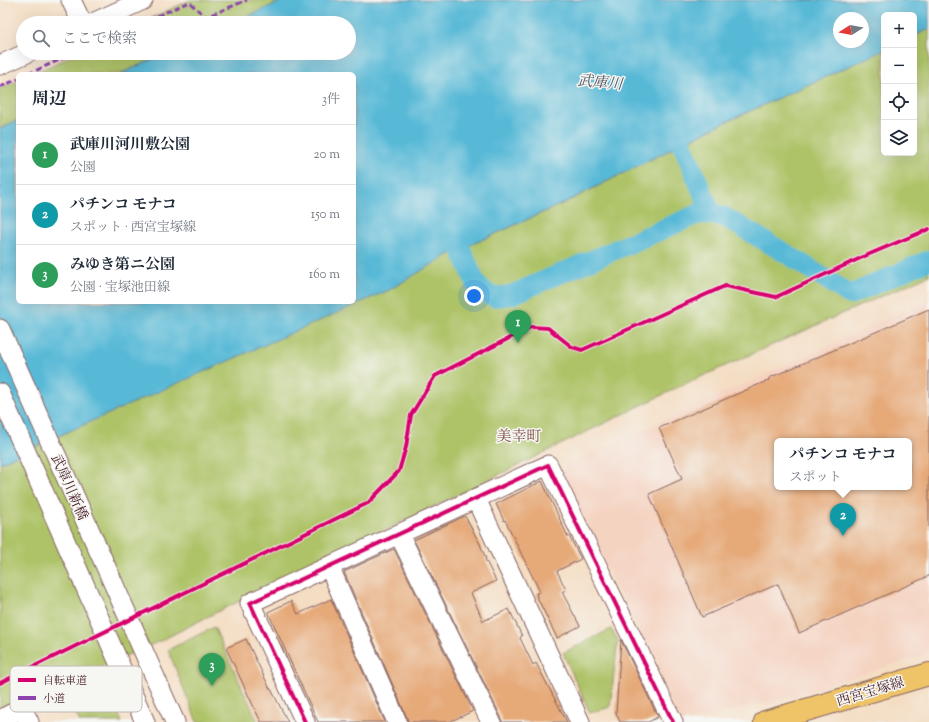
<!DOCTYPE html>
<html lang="ja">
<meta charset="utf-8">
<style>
:root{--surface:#fff;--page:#f6f6f7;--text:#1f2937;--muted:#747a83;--line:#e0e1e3;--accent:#7c3aed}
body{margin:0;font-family:"Sorts Mill Goudy","Noto Serif JP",serif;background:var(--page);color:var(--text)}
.controls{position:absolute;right:12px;top:12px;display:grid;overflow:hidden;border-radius:6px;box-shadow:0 4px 16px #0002}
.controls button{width:36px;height:36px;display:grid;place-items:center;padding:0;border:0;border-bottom:1px solid var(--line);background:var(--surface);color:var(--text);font:20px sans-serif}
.compass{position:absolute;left:833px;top:12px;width:36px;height:36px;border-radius:50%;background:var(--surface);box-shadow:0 4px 16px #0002;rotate:259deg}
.you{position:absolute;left:474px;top:296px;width:14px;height:14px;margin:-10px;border:3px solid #fff;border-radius:50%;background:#1a73e8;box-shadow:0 0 0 6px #1a73e833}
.badge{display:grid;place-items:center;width:26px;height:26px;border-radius:50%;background:var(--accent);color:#fff;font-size:13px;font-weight:700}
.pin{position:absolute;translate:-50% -33px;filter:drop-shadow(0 1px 2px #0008)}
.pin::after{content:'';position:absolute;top:21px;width:14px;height:12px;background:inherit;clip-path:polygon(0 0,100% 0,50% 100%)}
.popup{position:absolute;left:774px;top:438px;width:138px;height:52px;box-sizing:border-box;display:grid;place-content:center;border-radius:6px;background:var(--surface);filter:drop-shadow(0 1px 3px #0005);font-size:13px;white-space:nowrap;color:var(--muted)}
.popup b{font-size:15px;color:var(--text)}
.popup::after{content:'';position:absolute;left:50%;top:100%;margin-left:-8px;border:8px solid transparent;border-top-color:var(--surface)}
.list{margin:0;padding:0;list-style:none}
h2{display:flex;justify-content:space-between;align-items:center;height:52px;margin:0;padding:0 16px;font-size:17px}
h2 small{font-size:13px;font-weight:400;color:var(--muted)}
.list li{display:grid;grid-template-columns:26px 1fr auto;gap:12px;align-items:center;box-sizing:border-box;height:60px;padding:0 16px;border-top:1px solid var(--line)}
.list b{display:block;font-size:15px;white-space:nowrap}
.list p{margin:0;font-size:13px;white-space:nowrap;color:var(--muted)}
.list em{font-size:13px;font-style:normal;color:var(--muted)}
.icon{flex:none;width:22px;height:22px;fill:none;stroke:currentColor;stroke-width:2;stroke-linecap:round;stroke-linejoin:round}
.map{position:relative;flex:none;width:929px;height:722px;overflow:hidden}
.search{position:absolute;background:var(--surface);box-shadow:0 4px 16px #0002;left:16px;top:16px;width:340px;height:44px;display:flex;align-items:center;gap:10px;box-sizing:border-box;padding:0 14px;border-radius:22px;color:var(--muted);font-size:15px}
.panel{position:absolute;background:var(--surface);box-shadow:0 4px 16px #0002;left:16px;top:72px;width:340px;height:232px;border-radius:6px}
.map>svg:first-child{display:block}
.built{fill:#f5d3c1;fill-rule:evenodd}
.green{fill:#aec368;stroke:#7c714a}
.water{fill:#59b9d7;stroke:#526c81;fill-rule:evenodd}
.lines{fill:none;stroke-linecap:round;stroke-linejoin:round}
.canal{stroke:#59b9d7;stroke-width:20}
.building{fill:#e6a978;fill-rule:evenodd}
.minor-casing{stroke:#866260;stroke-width:21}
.major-casing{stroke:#866260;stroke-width:24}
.minor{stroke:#fff;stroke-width:19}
.major{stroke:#efc469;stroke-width:22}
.quiet{stroke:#8e44ad;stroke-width:3;stroke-dasharray:6 3;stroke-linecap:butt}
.cycleway-casing{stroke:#f6f6f2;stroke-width:6}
.cycleway{stroke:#d6006c;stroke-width:4}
.labels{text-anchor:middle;stroke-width:3;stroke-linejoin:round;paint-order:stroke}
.street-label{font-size:14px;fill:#4a1f2b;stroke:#f6f6f2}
.water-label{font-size:15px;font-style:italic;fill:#4f5567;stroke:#f6f6f2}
.neighbourhood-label{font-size:15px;fill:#814f46;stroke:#f6f6f2}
.key{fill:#f6f6f2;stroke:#c2b6b6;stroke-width:1}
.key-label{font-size:11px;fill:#4a1f2b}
</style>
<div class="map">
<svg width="929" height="722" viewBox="0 0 929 722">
<rect width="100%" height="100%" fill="#f6f6f2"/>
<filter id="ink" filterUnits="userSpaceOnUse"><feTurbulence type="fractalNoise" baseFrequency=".025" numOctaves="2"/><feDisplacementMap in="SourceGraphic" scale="8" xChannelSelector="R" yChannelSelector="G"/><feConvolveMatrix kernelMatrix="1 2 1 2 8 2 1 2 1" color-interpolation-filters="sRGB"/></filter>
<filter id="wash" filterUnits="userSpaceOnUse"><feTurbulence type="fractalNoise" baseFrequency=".012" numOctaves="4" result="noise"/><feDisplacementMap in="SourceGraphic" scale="16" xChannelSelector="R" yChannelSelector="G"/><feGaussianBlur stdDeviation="0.9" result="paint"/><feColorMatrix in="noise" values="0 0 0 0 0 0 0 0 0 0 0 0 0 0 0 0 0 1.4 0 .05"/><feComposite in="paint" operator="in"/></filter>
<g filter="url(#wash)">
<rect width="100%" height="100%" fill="#f4ddc3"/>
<!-- built -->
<path class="built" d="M929,300V653L801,694L685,722H681L563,474L566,465ZM777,441H909V487H777Z"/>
<!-- green -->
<g class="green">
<polygon points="190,0 284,0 233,23 141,23"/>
<polygon points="929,29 929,275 687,383 211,615 160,641 0,710 0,463 65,433 354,302 448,255 566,202 717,126 884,50 884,153 914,153 914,36"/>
<polygon points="77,53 167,53 120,74 33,74"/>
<polygon points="18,81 18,120 0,129 0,89"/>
<polygon points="214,627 258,722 197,722 168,650"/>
<polygon points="611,629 618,640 610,707 590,713 563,653"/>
<polygon points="102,677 122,722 80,722 67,694"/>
</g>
<!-- water -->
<path class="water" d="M284,0H929V29L914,36V15H884V50L717,126L566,202L448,255L389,290L65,433L0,463V129L18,120V302H354V74H120L167,53H349V23H233ZM839,18H863V42H839Z"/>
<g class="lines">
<!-- canal -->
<g class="canal">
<polyline points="673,122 712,215"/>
<polyline points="450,224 477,286 493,297 511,295 698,214 723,216 795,259 850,295 929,260"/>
</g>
</g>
<g id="blocks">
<!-- building -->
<g class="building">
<path d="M929,309V576L799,633L778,584L702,617L649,494L682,479L659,428L769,380V378ZM777,441H909V487H777Z"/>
<polygon points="542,481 568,537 569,536 581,559 557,571 566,590 562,592 580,626 557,638 536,595 537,595 536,593 540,592 505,520 504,521 496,504"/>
<polygon points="465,516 480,544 486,559 485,559 496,581 471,593 483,621 509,609 522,636 520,638 533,665 536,663 567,722 502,722 501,717 414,540"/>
<polygon points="394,549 473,711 449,722 408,722 407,718 344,572"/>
<polygon points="331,599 385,722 318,722 268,612 291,601 298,614"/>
<polygon points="246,639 270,689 271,689 288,722 261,722 226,648"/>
<polygon points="621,640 658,717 648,722 620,722 616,713"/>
</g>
</g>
</g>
<g filter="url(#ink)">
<use href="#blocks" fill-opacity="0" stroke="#866260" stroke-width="1"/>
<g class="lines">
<defs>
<g id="minor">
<polyline points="71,0 82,23"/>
<polyline points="93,23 143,0"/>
<polyline points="0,65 27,53"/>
<polyline points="0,329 175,722"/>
<polyline points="0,393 145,722"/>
<polyline points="476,499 580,722"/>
<polyline points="399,534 491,722"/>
<polyline points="329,566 397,722"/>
<polyline points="0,720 22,708 29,722"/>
<polyline points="305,722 250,603 548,465 673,722"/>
</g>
<polyline id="major" points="765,722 929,674"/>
</defs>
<!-- minor casing -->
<use href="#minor" class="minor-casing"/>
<!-- major casing -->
<use href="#major" class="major-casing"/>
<!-- minor -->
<use href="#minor" class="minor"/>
<!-- major -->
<use href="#major" class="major"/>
<!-- quiet -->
<g class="quiet">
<polyline points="141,23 189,2 206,17 247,0"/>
<polyline points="28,74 75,53"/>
<polyline points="0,87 18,79"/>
</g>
<defs>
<g id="cycleway">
<polyline points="0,683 368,503 399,471 406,447 411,415 435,376 531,327 548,328 572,347 582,350 725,286 776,297 865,256 929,229"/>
<polyline points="305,722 250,603 548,465 673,722"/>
</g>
</defs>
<!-- cycleway casing -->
<use href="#cycleway" class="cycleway-casing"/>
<!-- cycleway -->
<use href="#cycleway" class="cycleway"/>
</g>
</g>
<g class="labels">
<!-- street labels -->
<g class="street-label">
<text transform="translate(70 487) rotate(66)" y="5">武庫川新橋</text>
<text transform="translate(870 691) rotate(-17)" y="5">西宮宝塚線</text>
</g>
<!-- water labels -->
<g class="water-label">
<text transform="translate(600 82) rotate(5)" y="5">武庫川</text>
</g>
<!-- neighbourhood labels -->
<g class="neighbourhood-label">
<text x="519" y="441">美幸町</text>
</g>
</g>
<!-- legend -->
<rect x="10" y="666" width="132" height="46" rx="6" class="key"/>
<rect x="18" y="678" width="18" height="4" fill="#d6006c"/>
<rect x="18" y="696" width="18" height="4" fill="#8e44ad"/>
<g class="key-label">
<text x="43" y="684">自転車道</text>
<text x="43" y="702">小道</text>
</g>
</svg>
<div class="controls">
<button>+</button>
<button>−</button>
<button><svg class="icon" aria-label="locate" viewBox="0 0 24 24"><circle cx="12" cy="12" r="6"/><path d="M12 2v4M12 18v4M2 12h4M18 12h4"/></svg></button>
<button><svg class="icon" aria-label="layers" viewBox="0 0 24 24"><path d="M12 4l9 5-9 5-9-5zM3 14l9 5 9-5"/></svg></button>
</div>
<svg class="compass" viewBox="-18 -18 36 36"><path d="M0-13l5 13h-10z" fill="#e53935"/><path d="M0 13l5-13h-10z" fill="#747a83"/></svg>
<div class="you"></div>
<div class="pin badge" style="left:518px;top:343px;background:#2e9e5b">1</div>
<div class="pin badge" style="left:843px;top:536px;background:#0f9aa8">2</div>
<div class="popup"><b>パチンコ モナコ</b>スポット</div>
<div class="pin badge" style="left:212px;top:686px;background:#2e9e5b">3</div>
<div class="search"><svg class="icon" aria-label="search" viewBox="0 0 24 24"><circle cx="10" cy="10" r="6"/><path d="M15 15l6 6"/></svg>ここで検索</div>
<section class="panel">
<h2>周辺<small>3件</small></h2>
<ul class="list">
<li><span class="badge" style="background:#2e9e5b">1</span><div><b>武庫川河川敷公園</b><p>公園</p></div><em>20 m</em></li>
<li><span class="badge" style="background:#0f9aa8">2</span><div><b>パチンコ モナコ</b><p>スポット · 西宮宝塚線</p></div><em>150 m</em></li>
<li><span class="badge" style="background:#2e9e5b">3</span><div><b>みゆき第ニ公園</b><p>公園 · 宝塚池田線</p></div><em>160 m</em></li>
</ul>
</section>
</div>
